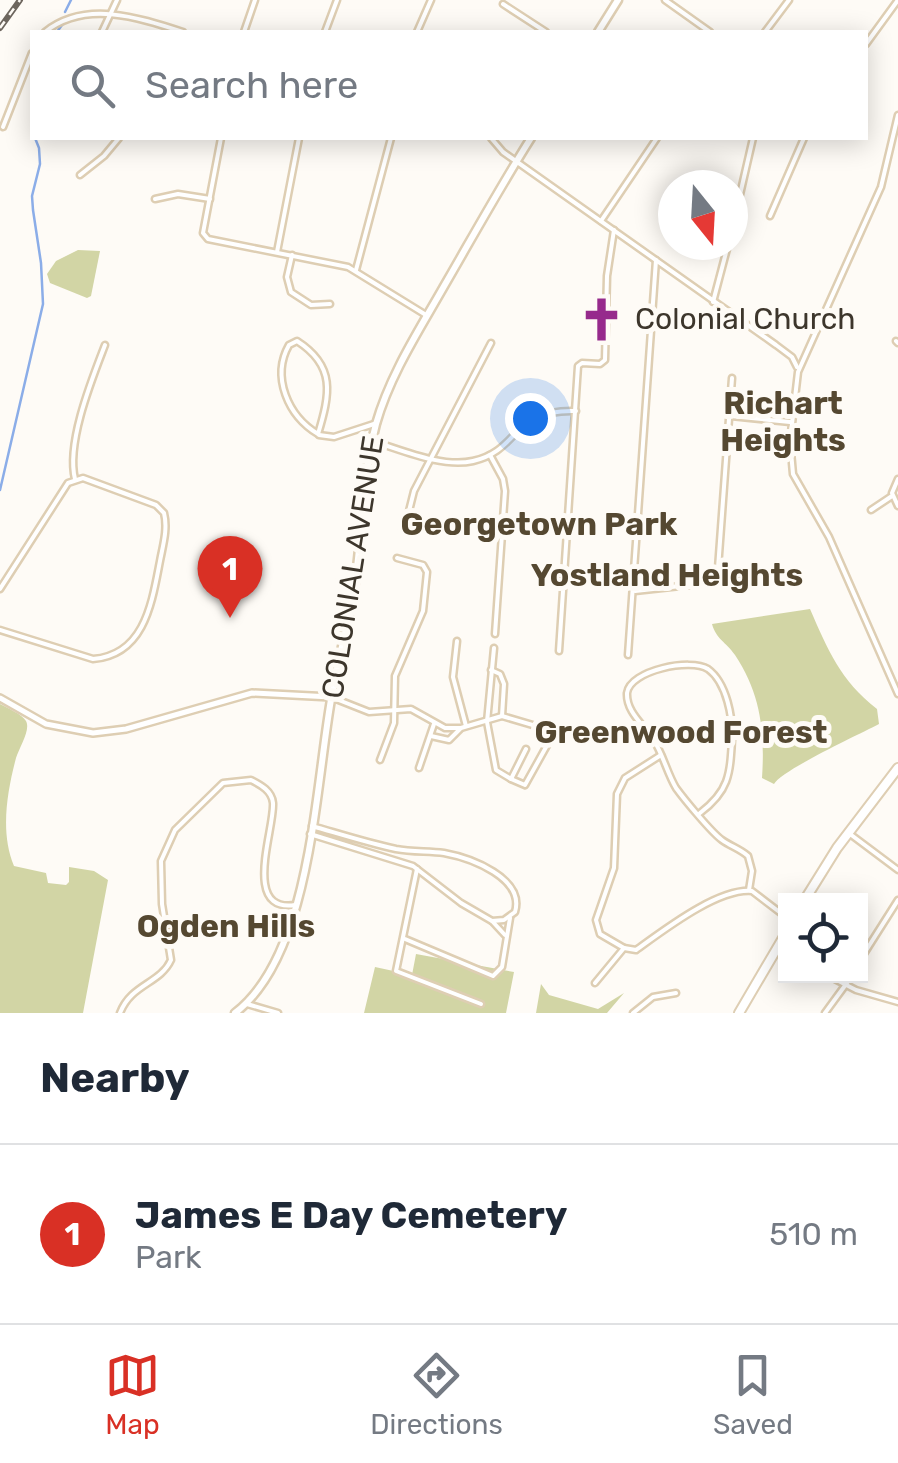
<!DOCTYPE html>
<style>
:root{--surface:#fff;--page:#f2f2f3;--text:#1f2937;--muted:#747a83;--line:#e0e1e3;--accent:#d93025}
body{margin:0;font-family:Rubik,sans-serif;background:var(--page);color:var(--text)}
.controls{position:absolute;right:30px;bottom:30px;display:grid;overflow:hidden;border-radius:0px;box-shadow:0 5px 25px #0003}
.controls button{width:90px;height:90px;display:grid;place-items:center;padding:0;border:0;border-bottom:2px solid var(--line);background:var(--surface);color:var(--text);font:50px sans-serif}
.compass{position:absolute;left:658px;top:170px;width:90px;height:90px;border-radius:50%;background:var(--surface);box-shadow:0 5px 25px #0003;rotate:162deg}
.you{position:absolute;left:530px;top:418px;width:35px;height:35px;margin:-25px;border:8px solid #fff;border-radius:50%;background:#1a73e8;box-shadow:0 0 0 15px #1a73e833}
.badge{display:grid;place-items:center;width:65px;height:65px;border-radius:50%;background:var(--accent);color:#fff;font-size:32px;font-weight:700}
.pin{position:absolute;translate:-50% -82px;filter:drop-shadow(0 2px 5px #0008)}
.pin::after{content:'';position:absolute;top:52px;width:35px;height:30px;background:inherit;clip-path:polygon(0 0,100% 0,50% 100%)}
.list{margin:0;padding:0;list-style:none}
h2{display:flex;justify-content:space-between;align-items:center;height:130px;margin:0;padding:0 40px;font-size:42px}
h2 small{font-size:32px;font-weight:400;color:var(--muted)}
.list li{display:grid;grid-template-columns:65px 1fr auto;gap:30px;align-items:center;box-sizing:border-box;height:180px;padding:0 40px;border-top:2px solid var(--line)}
.list b{display:block;font-size:38px;white-space:nowrap}
.list p{margin:0;font-size:32px;white-space:nowrap;color:var(--muted)}
.list em{font-size:32px;font-style:normal;color:var(--muted)}
.icon{flex:none;width:55px;height:55px;fill:none;stroke:currentColor;stroke-width:2;stroke-linecap:round;stroke-linejoin:round}
.map{position:relative;flex:none;width:898px;height:1013px;overflow:hidden}
.search{position:absolute;background:var(--surface);box-shadow:0 5px 25px #0003;left:30px;right:30px;top:30px;height:110px;display:flex;align-items:center;gap:25px;box-sizing:border-box;padding:0 35px;border-radius:0px;color:var(--muted);font-size:38px}
.sheet{height:310px;background:var(--surface)}
nav{display:flex;justify-content:space-around;align-items:center;box-sizing:border-box;height:140px;border-top:2px solid var(--line);background:var(--surface);font-size:28px;color:var(--muted)}
nav a{display:grid;justify-items:center;gap:5px}
nav .on{color:var(--accent)}
.map>svg:first-child{display:block}
.green{fill:#d2d5a5}
.lines{fill:none;stroke-linecap:round;stroke-linejoin:round}
.stream{stroke:#8bade8;stroke-width:2.5}
.minor-casing{stroke:#deceb3;stroke-width:9}
.tertiary-casing{stroke:#deceb3;stroke-width:10}
.secondary-casing{stroke:#deceb3;stroke-width:11}
.primary-casing{stroke:#deceb3;stroke-width:12}
.minor{stroke:#fff;stroke-width:4}
.tertiary{stroke:#fff;stroke-width:5}
.secondary{stroke:#fff;stroke-width:6}
.primary{stroke:#fff;stroke-width:8}
.rail-casing{stroke:#6d665e;stroke-width:6}
.rail{stroke:#fefbf6;stroke-width:2.5;stroke-dasharray:8;stroke-linecap:butt}
.labels{text-anchor:middle;stroke-width:10;stroke-linejoin:round;paint-order:stroke}
.poi-label{font-size:30px;fill:#3d362c;stroke:#fefbf6;text-anchor:start}
.street-label{font-size:30px;fill:#3d362c;stroke:#fefbf6}
.neighbourhood-label{font-size:32px;font-weight:bold;fill:#554831;stroke:#fefbf6}
</style>
<div class="map">
<svg width="898" height="1013" viewBox="0 0 898 1013">
<rect width="100%" height="100%" fill="#fefbf6"/>
<!-- green -->
<g class="green">
<polygon points="78,250 100,251 91,296 87,298 50,283 47,274 56,261"/>
<path d="M810,609C828,650 840,680 877,709L879,724C858,735 782,770 774,784L762,778C765,732 761,694 735,655C726,642 716,639 712,624Z"/>
<path d="M0,704C7,708 22,714 26,721C31,730 19,748 16,758C7,792 0,833 14,866L46,873L48,883L66,885L69,882V867L94,871L108,880L83,1013H0Z"/>
<polygon points="416,954 514,972 506,1013 364,1013 375,967 412,975"/>
<polygon points="541,984 549,995 598,1009 624,993 607,1013 536,1013"/>
</g>
<g class="lines">
<!-- stream -->
<g class="stream">
<polyline points="65,12 71,0"/>
<polyline points="57,32 64,22"/>
<polyline points="32,108 32,123"/>
<polyline points="0,490 43,304 41,263 33,210 32,196 40,164 39,148 35,138"/>
</g>
<defs>
<g id="minor">
<polyline points="665,0 710,32"/>
<polyline points="503,4 546,32"/>
<path d="M45,32C85,0 137,17 183,32"/>
<polyline points="102,32 117,0"/>
<polyline points="244,32 255,0"/>
<polyline points="325,32 337,0"/>
<polyline points="417,32 431,0"/>
<polyline points="765,32 789,0"/>
<polyline points="866,44 898,0"/>
<polyline points="898,115 881,187 798,372 790,441 793,474 829,537 898,694"/>
<polyline points="3,127 32,53"/>
<polyline points="221,138 203,233 208,239 348,267 426,315"/>
<polyline points="491,138 503,152 776,345 792,357 797,367"/>
<polyline points="80,175 104,156 119,138"/>
<polyline points="155,199 178,194 210,199"/>
<polyline points="770,216 804,138"/>
<polyline points="601,221 657,138"/>
<polyline points="733,225 753,138"/>
<polyline points="277,252 299,138"/>
<polyline points="292,255 287,277 291,292 311,305 330,304"/>
<polyline points="356,270 391,138"/>
<polyline points="713,302 728,245"/>
<path d="M297,341C336,366 330,394 318,434C288,416 271,377 289,345Z"/>
<polyline points="896,341 898,343"/>
<polyline points="731,416 790,422"/>
<polyline points="319,435 334,437 377,423"/>
<path d="M372,441C402,450 442,468 473,461C521,450 510,409 576,411"/>
<polyline points="490,455 503,479 505,491 495,634"/>
<path d="M75,479C66,443 92,379 105,345"/>
<polyline points="898,479 892,493 898,506"/>
<polyline points="871,510 892,496"/>
<polyline points="407,519 414,491 491,343"/>
<polyline points="717,582 732,378"/>
<path d="M0,589L68,483L83,478L156,505L164,513C168,529 163,545 160,561C152,602 145,655 93,659L0,630"/>
<polyline points="635,591 753,578"/>
<polyline points="457,641 453,677 466,726"/>
<polyline points="494,648 487,722 496,770 511,779 526,749"/>
<polyline points="559,651 578,366 582,363 600,364 605,360 607,276 614,230"/>
<polyline points="628,655 656,260"/>
<polyline points="491,670 500,674 504,684 502,716"/>
<polyline points="331,697 369,712 411,709 445,728 461,728 502,716 553,731 580,727"/>
<polyline points="431,736 449,740 460,729"/>
<polyline points="380,760 394,723 395,676 423,611 427,572 423,565 397,558"/>
<polyline points="419,768 434,724"/>
<polyline points="511,779 525,785 555,731"/>
<path d="M700,813C729,791 730,775 732,740C733,718 727,683 708,669C691,658 630,670 627,693C626,712 644,725 653,739C663,754 667,773 676,788C684,799 711,832 722,840C730,846 740,849 748,856L752,871L749,890"/>
<path d="M310,834L413,866L461,903L492,921L504,920L515,912C525,878 471,858 444,853C428,851 412,852 396,849C368,843 340,834 312,826"/>
<polyline points="850,834 898,870"/>
<polyline points="417,869 396,971 481,1004"/>
<polyline points="492,921 505,935"/>
<polyline points="405,939 493,976 502,967 510,918"/>
<polyline points="624,948 600,934 596,920 614,868 617,794 625,778 661,755"/>
<polyline points="860,960 898,900"/>
<polyline points="829,976 856,990 898,1002"/>
<path d="M595,983L624,948L636,950C664,930 718,888 752,891L786,917"/>
<polyline points="247,1004 278,1013"/>
<path d="M120,1013C131,984 160,984 171,960L162,904L161,861L175,830L223,783L251,780C261,785 272,791 273,803C275,828 241,913 295,905"/>
<polyline points="633,1013 653,997 676,993"/>
<polyline points="825,1013 852,976"/>
</g>
<polyline id="tertiary" points="0,698 46,724 93,733 126,729 252,693 331,697"/>
<g id="secondary">
<polyline points="598,32 618,0"/>
<path d="M235,1013C312,954 315,785 332,694C339,654 351,615 356,575C363,524 363,474 376,424C390,375 418,332 443,288C472,238 500,187 531,138"/>
</g>
<g id="primary">
<polyline points="804,901 837,848 898,768"/>
<polyline points="739,1013 786,933"/>
</g>
</defs>
<!-- minor casing -->
<use href="#minor" class="minor-casing"/>
<!-- tertiary casing -->
<use href="#tertiary" class="tertiary-casing"/>
<!-- secondary casing -->
<use href="#secondary" class="secondary-casing"/>
<!-- primary casing -->
<use href="#primary" class="primary-casing"/>
<!-- minor -->
<use href="#minor" class="minor"/>
<!-- tertiary -->
<use href="#tertiary" class="tertiary"/>
<!-- secondary -->
<use href="#secondary" class="secondary"/>
<!-- primary -->
<use href="#primary" class="primary"/>
<defs>
<polyline id="rail" points="0,28 20,0"/>
</defs>
<!-- rail casing -->
<use href="#rail" class="rail-casing"/>
<!-- rail -->
<use href="#rail" class="rail"/>
</g>
<!-- icons -->
<defs>
<symbol id="church-bare" viewBox="-9 -9 18 18"><path d="M-1.2-6h2.4v3.5h3.3v2.4h-3.3V6h-2.4V-.1h-3.3v-2.4h3.3Z" fill="#962a8c" stroke="#fefbf6" stroke-width="2.5" paint-order="stroke"/></symbol>
</defs>
<g fill-rule="evenodd">
<use href="#church-bare" x="570" y="288" width="63" height="63"/>
</g>
<g class="labels">
<!-- poi labels -->
<g class="poi-label">
<text x="635" y="329">Colonial Church</text>
</g>
<!-- street labels -->
<g class="street-label">
<text transform="translate(353 567) rotate(-81)" y="10">COLONIAL AVENUE</text>
</g>
<!-- neighbourhood labels -->
<g class="neighbourhood-label">
<text x="783" y="414">Richart<tspan x="783" dy="37">Heights</tspan></text>
<text x="539" y="535">Georgetown Park</text>
<text x="667" y="586">Yostland Heights</text>
<text x="681" y="743">Greenwood Forest</text>
<text x="226" y="937">Ogden Hills</text>
</g>
</g>
</svg>
<div class="controls">
<button><svg class="icon" aria-label="locate" viewBox="0 0 24 24"><circle cx="12" cy="12" r="6"/><path d="M12 2v4M12 18v4M2 12h4M18 12h4"/></svg></button>
</div>
<svg class="compass" viewBox="-18 -18 36 36"><path d="M0-13l5 13h-10z" fill="#e53935"/><path d="M0 13l5-13h-10z" fill="#747a83"/></svg>
<div class="you"></div>
<div class="pin badge" style="left:230px;top:618px">1</div>
<div class="search"><svg class="icon" aria-label="search" viewBox="0 0 24 24"><circle cx="10" cy="10" r="6"/><path d="M15 15l6 6"/></svg>Search here</div>
</div>
<section class="sheet">
<h2>Nearby<small></small></h2>
<ul class="list">
<li><span class="badge">1</span><div><b>James E Day Cemetery</b><p>Park</p></div><em>510 m</em></li>
</ul>
</section>
<nav>
<a class="on"><svg class="icon" aria-label="map" viewBox="0 0 24 24"><path d="M3 6l6-2 6 2 6-2v14l-6 2-6-2-6 2zM9 4v14M15 6v14"/></svg>Map</a>
<a><svg class="icon" aria-label="directions" viewBox="0 0 24 24"><path d="M12 3l9 9-9 9-9-9zM9 14v-3h6M13 9l2 2-2 2"/></svg>Directions</a>
<a><svg class="icon" aria-label="saved" viewBox="0 0 24 24"><path d="M7 4h10v16l-5-4-5 4z"/></svg>Saved</a>
</nav>
